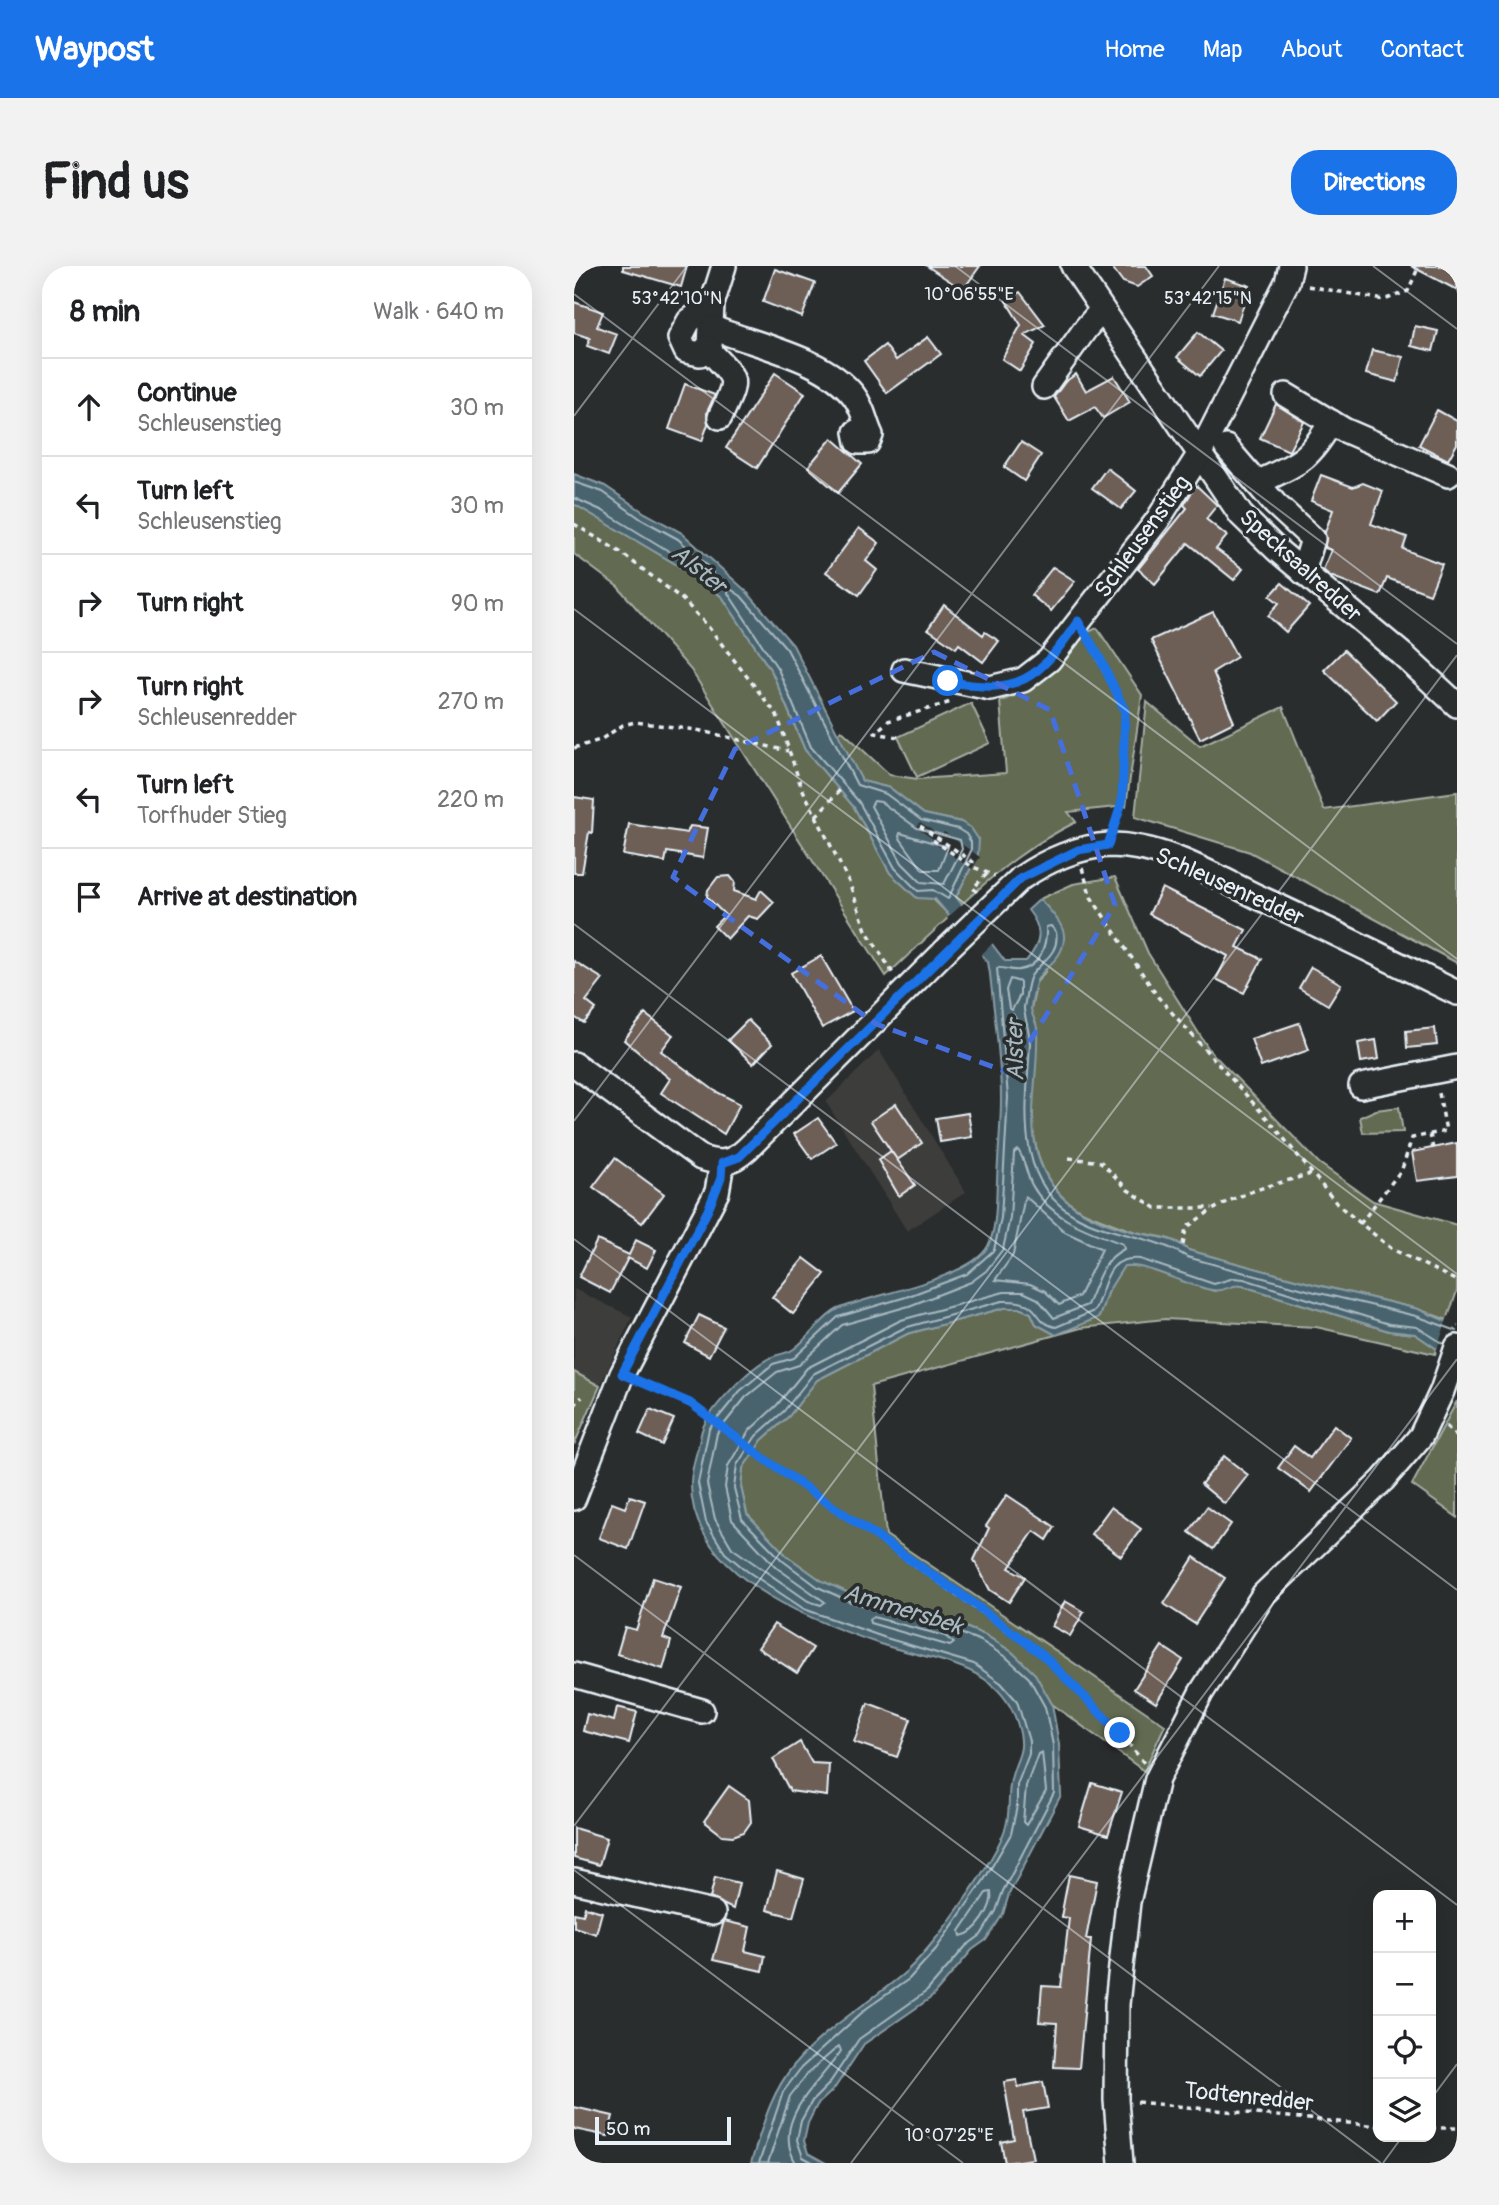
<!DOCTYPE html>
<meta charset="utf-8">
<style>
:root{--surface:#fff;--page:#f2f2f2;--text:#202124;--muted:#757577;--line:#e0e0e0;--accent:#1a73e8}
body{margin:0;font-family:Pangolin,sans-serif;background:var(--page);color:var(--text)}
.controls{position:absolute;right:21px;bottom:21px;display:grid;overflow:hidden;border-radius:14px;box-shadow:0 7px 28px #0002}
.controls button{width:63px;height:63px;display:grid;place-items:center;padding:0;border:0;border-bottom:2px solid var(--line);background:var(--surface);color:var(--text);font:35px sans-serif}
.scale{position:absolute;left:21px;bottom:18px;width:136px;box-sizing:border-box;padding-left:7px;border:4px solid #e8f1f8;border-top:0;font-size:19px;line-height:24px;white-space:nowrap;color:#e8f1f8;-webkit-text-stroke:5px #2a2d2e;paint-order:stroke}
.stop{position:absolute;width:21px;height:21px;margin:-16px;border:5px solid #1a73e8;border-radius:50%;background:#fff}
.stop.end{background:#1a73e8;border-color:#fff;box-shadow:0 2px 7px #0008}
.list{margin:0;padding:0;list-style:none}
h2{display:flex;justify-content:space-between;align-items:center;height:91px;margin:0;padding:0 28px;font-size:30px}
h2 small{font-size:23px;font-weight:400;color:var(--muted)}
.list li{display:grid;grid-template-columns:46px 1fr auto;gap:21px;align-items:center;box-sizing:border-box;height:98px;padding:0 28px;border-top:2px solid var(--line)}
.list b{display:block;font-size:26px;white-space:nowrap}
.list p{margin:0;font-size:23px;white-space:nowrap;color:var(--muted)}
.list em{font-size:23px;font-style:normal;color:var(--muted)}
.icon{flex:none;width:38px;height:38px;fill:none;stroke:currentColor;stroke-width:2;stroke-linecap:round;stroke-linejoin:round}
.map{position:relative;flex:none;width:883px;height:1897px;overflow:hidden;border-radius:28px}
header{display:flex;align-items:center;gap:42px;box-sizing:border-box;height:98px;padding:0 35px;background:var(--accent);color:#fff}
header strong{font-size:33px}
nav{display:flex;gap:38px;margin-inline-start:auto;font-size:24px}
.intro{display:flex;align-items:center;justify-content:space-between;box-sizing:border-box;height:168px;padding:0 42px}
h1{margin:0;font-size:49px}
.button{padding:18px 32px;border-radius:28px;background:var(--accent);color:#fff;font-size:24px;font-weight:700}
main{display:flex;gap:42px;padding:0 42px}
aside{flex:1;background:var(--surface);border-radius:28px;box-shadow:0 7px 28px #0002}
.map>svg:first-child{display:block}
.built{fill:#3e3c3a}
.green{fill:#626a51;stroke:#a5aea4;stroke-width:2}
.water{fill:#49646e;stroke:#899ca5;stroke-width:2}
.pier{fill:#2a2d2e}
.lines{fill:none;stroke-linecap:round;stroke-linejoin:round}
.shore{stroke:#a8b9c1;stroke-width:2}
.building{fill:#6e5e56;stroke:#e8f1f8;stroke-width:2}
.minor-casing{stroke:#e8f1f8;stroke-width:28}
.path{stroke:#e8f1f8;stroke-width:3.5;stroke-dasharray:5 5;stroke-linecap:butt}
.minor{stroke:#2a2d2e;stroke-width:23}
.minor-bridge-casing{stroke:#e8f1f8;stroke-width:28;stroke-linecap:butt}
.minor-bridge{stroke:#2a2d2e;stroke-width:23}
.route{stroke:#1a73e8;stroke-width:9}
.marked{fill:none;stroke:#466fde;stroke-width:5;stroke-dasharray:14 9;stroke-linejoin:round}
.ticks{fill:none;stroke:#e8f1f8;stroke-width:2;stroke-opacity:0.45}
.labels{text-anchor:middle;stroke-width:7;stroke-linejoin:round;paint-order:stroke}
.street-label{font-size:23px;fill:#e8f1f8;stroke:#2a2d2e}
.water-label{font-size:24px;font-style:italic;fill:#a8b9c1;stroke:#2a2d2e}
.ticks-label{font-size:18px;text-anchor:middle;fill:#e8f1f8;stroke:#2a2d2e;stroke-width:7;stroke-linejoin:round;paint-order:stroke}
</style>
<header>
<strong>Waypost</strong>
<nav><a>Home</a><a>Map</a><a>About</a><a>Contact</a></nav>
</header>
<div class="intro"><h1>Find us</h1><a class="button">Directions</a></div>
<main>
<aside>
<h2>8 min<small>Walk · 640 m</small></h2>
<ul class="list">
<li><svg class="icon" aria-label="ahead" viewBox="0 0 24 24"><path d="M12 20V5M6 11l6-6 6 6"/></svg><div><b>Continue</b><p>Schleusenstieg</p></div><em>30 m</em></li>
<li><svg class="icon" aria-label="left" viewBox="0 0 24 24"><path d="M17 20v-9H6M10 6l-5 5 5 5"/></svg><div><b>Turn left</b><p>Schleusenstieg</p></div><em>30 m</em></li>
<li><svg class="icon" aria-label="right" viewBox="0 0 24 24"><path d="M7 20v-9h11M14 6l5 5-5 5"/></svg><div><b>Turn right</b></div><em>90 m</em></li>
<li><svg class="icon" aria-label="right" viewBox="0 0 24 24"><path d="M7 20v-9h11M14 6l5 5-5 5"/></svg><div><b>Turn right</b><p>Schleusenredder</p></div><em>270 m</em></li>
<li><svg class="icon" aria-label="left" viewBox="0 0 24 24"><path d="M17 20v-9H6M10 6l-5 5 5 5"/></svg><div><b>Turn left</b><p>Torfhuder Stieg</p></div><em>220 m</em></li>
<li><svg class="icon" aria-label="arrive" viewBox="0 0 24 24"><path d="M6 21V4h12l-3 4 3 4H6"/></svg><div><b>Arrive at destination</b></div></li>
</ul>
</aside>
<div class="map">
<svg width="883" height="1897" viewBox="0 0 883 1897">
<rect width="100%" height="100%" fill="#2a2d2e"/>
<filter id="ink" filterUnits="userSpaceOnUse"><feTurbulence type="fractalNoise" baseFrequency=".0143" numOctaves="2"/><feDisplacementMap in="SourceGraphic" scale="14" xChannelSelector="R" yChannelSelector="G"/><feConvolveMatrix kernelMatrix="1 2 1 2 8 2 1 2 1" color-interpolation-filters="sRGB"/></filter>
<g filter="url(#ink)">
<!-- built -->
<g class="built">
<polygon points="305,784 392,926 333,965 252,836"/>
<polygon points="0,1023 58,1051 26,1120 0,1106"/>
</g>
<!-- green -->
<g class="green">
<polygon points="0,238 127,313 149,332 198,406 231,484 280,541 316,607 343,632 357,631 376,650 312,710 117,404 44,321 0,288"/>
<path d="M523,362L568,429L552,540L494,546L502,556C456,579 426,603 388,638L382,631L404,588L387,556L350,548L316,522L288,515L263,469L267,464L316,509L344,513L432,507L426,435C463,425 486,393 512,367Z"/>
<polygon points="573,436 626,480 709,441 750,544 883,526 883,697 676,586 561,551"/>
<polygon points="397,437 416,477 343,511 324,471"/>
<path d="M541,611L574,687L636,785L745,897L799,935L883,959V1025L873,1054L844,1043L739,1018L614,984C598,969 579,971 559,965C546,961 532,955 519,950C469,931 458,884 457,835C457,823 462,810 461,798C461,780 455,761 457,744C458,735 462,728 461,718L471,706L489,664L466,633L499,618Z"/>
<polygon points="825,841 829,866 789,867 786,851 802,844"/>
<polygon points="564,999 640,1025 661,1018 669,1020 815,1065 841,1068 863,1083 861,1088 742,1061 591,1053 507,1062 297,1120 312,1269 591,1459 570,1505 478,1438 461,1408 438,1386 411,1369 376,1355 279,1329 248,1315 213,1290 173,1248 167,1221 169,1202 188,1174 215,1150 243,1114 333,1068 430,1042 445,1042 457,1047 462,1058 482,1069 525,1051 533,1027 549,1000"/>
<polygon points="0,1106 26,1120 0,1179"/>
<polygon points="883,1135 883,1251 838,1219"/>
</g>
<!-- water -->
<path class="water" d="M0,208L31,220L71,247L108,267L172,325L219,379L288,515L316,522L350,548L387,556L397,562L405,574L404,588L382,631L431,695H452C468,677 469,663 454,644L466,633C474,643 492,659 490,673C488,697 467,700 462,717C461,720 457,739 457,742C457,749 463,756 463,763C466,822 441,882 488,931C507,950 544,963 570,968C587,972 601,972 614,984L739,1018L844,1043L883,1060L863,1083L841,1068L815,1065L669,1020C657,1017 651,1027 638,1024C612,1020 573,997 550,1000L533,1027L525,1051L482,1069L462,1058L457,1047L445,1042H430L333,1068L243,1114L215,1150L188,1174L169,1202L167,1221L173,1248L213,1290L248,1315L279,1329L376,1355L411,1369L438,1386L461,1408L478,1438L485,1478L487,1529L435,1628L429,1648L412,1674L398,1684L358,1731L290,1778L260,1823L243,1839L234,1857L230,1875L234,1887L252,1897H177C188,1862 196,1828 220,1799C251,1762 292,1739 328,1709C355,1688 423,1593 432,1560C436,1546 434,1533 436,1519C440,1490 454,1490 443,1456C424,1396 357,1395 306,1378C235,1354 116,1309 117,1217C117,1202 124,1184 127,1168C131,1146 177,1100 198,1091C207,1087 214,1088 221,1082C236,1071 248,1051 264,1043C298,1028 397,1013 414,980C423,962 422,934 423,914C424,887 427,859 427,832C427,791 420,748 416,708L414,696L361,633L343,632L316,607L280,541L231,484L198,406L149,332L127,313L0,238Z"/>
<!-- pier -->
<g class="pier">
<polygon points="346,556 367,570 370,566 406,591 398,603 358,576 359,573 343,562"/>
<polygon points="391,636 421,675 405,691 373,652"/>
<polygon points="874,1050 883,1056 883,1097 862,1086"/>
</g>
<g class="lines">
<!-- shore -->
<g class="shore">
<polyline points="0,216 29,226 67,253 104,273 138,304 139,308 134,309 29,245 0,232"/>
<polygon points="155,322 167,330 213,383 283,519 312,528 347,554 384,563 392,568 397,576 397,585 374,633 359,624 344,625 321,602 285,536 237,481 204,403 154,327"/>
<polygon points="300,535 307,536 343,562 386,574 388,583 370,618 347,616 328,597 297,540"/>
<polygon points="326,567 374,581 365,604 349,604 325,571"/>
<polygon points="436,713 446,716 446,729 438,744 435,742 432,724"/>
<polygon points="439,748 447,762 444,784 440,782 436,752"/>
<path d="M444,884C451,893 452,908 458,919C477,954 515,965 549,978L550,983C526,995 524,1016 513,1039L480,1052L464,1033L449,1026H430L327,1054L233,1102L203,1139L175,1165L154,1200L151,1221L158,1254L203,1302L251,1336L247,1339L234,1335L158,1282L141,1253L133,1218L143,1167L172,1131L203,1106L225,1099L268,1059L335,1040L397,1016L412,1005L429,983L436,952L440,887Z"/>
<polygon points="451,930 491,966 528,983 505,1030 485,1039 471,1025 456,1018 421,1014 439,989"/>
<polygon points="299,1351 371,1370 380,1377 376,1380 296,1357 295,1353"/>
<polygon points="468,1486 472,1525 452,1559 449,1556 452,1520 464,1488"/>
<path d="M417,1626C420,1641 402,1668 387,1670L386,1665L412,1627Z"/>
<path d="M185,1897L209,1826L227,1802L293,1742L335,1713L362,1683L410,1614L437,1568L443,1540V1519L455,1488V1475L443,1435L427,1417L400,1398L312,1372L230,1343L173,1305L151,1287L132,1256L124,1217L135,1163L166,1125L199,1098L220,1092L264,1051L332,1031L393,1008L420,984L427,952L434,831L423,702C430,701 437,705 445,704C467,701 473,678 472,661L477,660L482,666C486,688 467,695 457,710C453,717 452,733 450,741C449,746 456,766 456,777C453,838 438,916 503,951C538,970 581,970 613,991L737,1025L842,1050L883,1065"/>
<path d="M194,1897L216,1830L234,1807L265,1780L267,1785C245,1818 196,1854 222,1897"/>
<path d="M240,1897L229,1891L223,1874L227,1855L238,1835L255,1818L285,1773L353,1725L392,1680L407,1669L422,1645L429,1625L480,1527L479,1479L471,1441L455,1412L433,1392L407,1375L373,1362L277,1336L244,1321L209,1295L168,1253L160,1222L163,1199L182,1170L210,1145L239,1108L330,1062L428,1035C471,1033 456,1056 482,1061L520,1045C533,1021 529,990 566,993L640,1018L660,1012L670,1013L815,1058L843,1061L870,1078"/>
</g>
</g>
<!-- building -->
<g class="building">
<polygon points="49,0 113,0 107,21 49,4"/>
<polygon points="353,0 406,0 389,24"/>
<polygon points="537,0 572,0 579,10 563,21 549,16"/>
<polygon points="837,0 883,0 883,24"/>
<polygon points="201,3 241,17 228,51 189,36"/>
<polygon points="651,12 676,20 664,55 639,47"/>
<polygon points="446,26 471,59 450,69 462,78 446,105 428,93 447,59 432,35"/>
<polygon points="0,36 29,46 23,61 43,68 35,88 13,80 16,72 0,67"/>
<polygon points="841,60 864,65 859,85 837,80"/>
<polygon points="624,66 647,85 626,110 603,91"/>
<polygon points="354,71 367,88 313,127 290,95 311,79 322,94"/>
<polygon points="798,84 829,91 823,116 792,108"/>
<polygon points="201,107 231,127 183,202 152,182"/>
<polygon points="502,108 512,125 540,110 556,136 529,152 521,141 495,155 480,131 491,116"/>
<polygon points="111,118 141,129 133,146 134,158 128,175 95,163"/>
<polygon points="702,138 730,156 715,185 686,172"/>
<polygon points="863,144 883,155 883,178 874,194 845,179"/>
<polygon points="258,172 288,198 264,227 234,201"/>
<polygon points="447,176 467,189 450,215 430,201"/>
<polygon points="533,202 562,225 547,243 518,222"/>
<polygon points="747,209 779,221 789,217 809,225 797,258 833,271 829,283 868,298 856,328 813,312 806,329 756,310 749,304 757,284 751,282 751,266 759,244 737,235"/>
<polygon points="622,219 643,239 632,253 653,270 642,283 669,303 660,314 614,277 581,318 564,303 613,242 610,239"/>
<polygon points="285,262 305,277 292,295 303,304 285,329 252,306"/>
<polygon points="479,301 501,315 477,345 457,329"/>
<polygon points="708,317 735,340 712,366 694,350 705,337 696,330"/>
<polygon points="370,339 409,369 411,366 425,375 409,396 385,378 382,382 354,363"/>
<polygon points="639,346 663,391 639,406 660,456 626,473 577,374"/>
<polygon points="770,384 822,435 803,455 750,404"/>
<polygon points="0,531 20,534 18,567 15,566 8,607 0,607"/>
<polygon points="55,558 113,567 116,560 134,562 129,592 93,586 91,596 49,589"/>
<polygon points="156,610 161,616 160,625 182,633 187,624 200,636 184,653 174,650 153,673 140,660 151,649 133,631 134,624 144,611"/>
<polygon points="588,622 672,664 663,681 688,693 670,727 642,713 654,690 575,648"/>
<polygon points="247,690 279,745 248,762 217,707"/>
<polygon points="0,695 29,713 12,735 22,743 10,757 0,751"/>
<polygon points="737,701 767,718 754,739 725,722"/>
<polygon points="71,748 99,769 87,785 141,825 166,838 150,868 87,827 96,813 50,774"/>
<polygon points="174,754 198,778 179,798 154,774"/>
<polygon points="725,757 735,784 687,801 677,773"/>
<polygon points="861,762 863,779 833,782 832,765"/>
<polygon points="802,774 805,793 787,796 784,777"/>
<polygon points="322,838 348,877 323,894 297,855"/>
<polygon points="394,847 398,871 366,876 362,852"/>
<polygon points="244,852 262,877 238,893 220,868"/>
<polygon points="883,877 883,910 843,915 838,886"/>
<polygon points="317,885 341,919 325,930 304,894"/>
<polygon points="41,892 90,928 68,957 19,921"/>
<polygon points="23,974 55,989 62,974 82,984 73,1002 54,992 36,1027 5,1011"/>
<polygon points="230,992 251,1008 219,1048 198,1031"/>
<polygon points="125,1049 150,1061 135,1090 111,1077"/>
<polygon points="76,1143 100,1153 88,1179 65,1168"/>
<polygon points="760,1159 777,1172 737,1226 704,1202 720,1180 736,1192"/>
<polygon points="650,1190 674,1209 651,1238 627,1218"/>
<polygon points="433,1229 481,1261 473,1274 460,1265 435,1302 451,1311 435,1336 416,1324 400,1294 415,1262 412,1260"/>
<polygon points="56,1230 71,1235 54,1283 25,1272 38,1237 51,1242"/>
<polygon points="537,1241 567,1263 547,1290 517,1268"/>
<polygon points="633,1241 657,1258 639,1283 615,1266"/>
<polygon points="620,1291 651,1312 621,1358 590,1338"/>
<polygon points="79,1312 107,1321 89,1372 97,1375 89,1403 43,1388 51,1361 62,1364"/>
<polygon points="491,1335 510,1346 496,1370 478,1360"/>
<polygon points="200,1358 239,1382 223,1407 184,1382"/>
<polygon points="588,1380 609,1394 582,1437 560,1423"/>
<polygon points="294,1437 337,1453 323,1491 280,1476"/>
<polygon points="43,1441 63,1446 55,1477 9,1465 13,1448 40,1455"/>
<polygon points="226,1476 238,1497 255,1498 253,1530 216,1525 199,1493"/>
<polygon points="518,1517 548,1526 534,1569 505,1560"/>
<polygon points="155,1520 175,1534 177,1556 170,1566 159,1570 148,1569 130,1555"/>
<polygon points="0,1562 33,1572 25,1599 0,1592"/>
<polygon points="203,1605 230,1613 219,1651 193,1644"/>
<polygon points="495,1609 523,1615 512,1673 517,1673 505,1802 480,1801 483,1757 465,1756 468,1720 487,1721 495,1652 487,1651"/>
<polygon points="141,1611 165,1617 159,1643 136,1632"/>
<polygon points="11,1641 28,1646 22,1668 0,1661 0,1647 9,1649"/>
<polygon points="150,1655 176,1661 171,1685 191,1690 188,1705 139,1694"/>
<polygon points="443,1814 444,1821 469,1816 474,1842 449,1846 459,1893 431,1897 427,1876 440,1873 430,1816"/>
<polygon points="0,1841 39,1850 34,1870 0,1863"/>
</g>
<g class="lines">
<defs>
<g id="minor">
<polyline points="499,0 667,249 703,284 829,389 883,439"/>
<polyline points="138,38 115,55 106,72 112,85 126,88 136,80 138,38 150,0"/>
<path d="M139,62C184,80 251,92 280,130C290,143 291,157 297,169L294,176H284L282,166L292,162"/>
<path d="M133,82C164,115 165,110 146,151"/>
<polyline points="470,121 512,62 528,44"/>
<polyline points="712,129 770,164 874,209"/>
<polyline points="652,181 701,238 739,273 729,306"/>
<path d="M683,217C724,197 733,197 757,156"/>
<polyline points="330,404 416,422 449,414 475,394 583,255 625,189 713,16 717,0"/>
<path d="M447,612C472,595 505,580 536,579C590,579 638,609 686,632C752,662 818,695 883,727"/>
<path d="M0,798L127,892C146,898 157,898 173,883L372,684"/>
<polyline points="787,820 883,801"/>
<polyline points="0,1232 48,1108 143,926 148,897"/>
<polyline points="0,1409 128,1445"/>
<polyline points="0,1615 139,1647"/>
<polyline points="547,1897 542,1834 543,1738 554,1636 583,1513 627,1427 690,1328 809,1214 847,1170 868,1125 883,1081"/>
</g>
</defs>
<!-- minor casing -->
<use href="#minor" class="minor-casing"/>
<!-- path -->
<g class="path">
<polyline points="734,20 810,34 834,25 845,0"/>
<polyline points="0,258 46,286 108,333 132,358 203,449 227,520 275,616 292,664 320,709"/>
<polyline points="516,375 550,445 548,536 540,561"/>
<polyline points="324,471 301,467 314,455 377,436"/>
<polyline points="0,482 26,474 49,459 61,456 123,464 214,485"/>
<polyline points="242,550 266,524"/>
<polyline points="346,560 399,596 397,600"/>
<polyline points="359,574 397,600 421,610"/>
<polyline points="508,602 517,631 584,731 699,859 763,938 818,983 883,1015"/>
<polyline points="403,626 399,622 415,606"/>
<polyline points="856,868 859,883"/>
<polyline points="495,892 527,896 554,924 582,942 638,942"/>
<polyline points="786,958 828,903 838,872 872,865 865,827"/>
<path d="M609,979L612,962C657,928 684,923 737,908"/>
<polyline points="67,1115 121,1141 203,1202 468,1388 546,1467 570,1497"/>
<polyline points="0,1140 8,1131"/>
<polyline points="872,1160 883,1171"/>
<polyline points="563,1836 804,1860"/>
<polyline points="857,1862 883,1862"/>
</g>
<!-- minor -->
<use href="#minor" class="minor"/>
<defs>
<polyline id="minor-bridge" points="372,684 447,612"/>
</defs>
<!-- minor-bridge casing -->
<use href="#minor-bridge" class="minor-bridge-casing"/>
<!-- minor-bridge -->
<use href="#minor-bridge" class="minor-bridge"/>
</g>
</g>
<g class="lines" filter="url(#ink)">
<!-- route -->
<path class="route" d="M374,415C445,430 464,414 504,355L526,392L551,445L548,536L534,579L504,584L447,612L173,883L165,891L148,897L147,912L134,944L48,1108L116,1137L203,1202L386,1328L468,1388L546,1467"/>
</g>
<!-- marked area -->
<path class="marked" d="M360,386L476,444L541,639L436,807L302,758L99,611L161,483Z"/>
<!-- ticks -->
<path class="ticks" d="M381,0L883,378M799,0L883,63M0,28L883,693M0,150L113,0M0,343L883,1008M0,658L883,1324M0,855L645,0M0,973L883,1639M0,1289L807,1897M0,1560L883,389M0,1604L389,1897M857,1833L883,1798M277,1897L883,1093M809,1897L828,1871"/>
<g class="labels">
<!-- street labels -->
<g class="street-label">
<text transform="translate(568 270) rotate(-54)" y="8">Schleusenstieg</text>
<text transform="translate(727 299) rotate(42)" y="8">Specksaalredder</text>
<text transform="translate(656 620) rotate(24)" y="8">Schleusenredder</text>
<text transform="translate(675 1830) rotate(6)" y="8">Todtenredder</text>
</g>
<!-- water labels -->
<g class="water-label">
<text transform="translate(125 303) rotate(39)" y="8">Alster</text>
<text transform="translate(441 784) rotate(-91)" y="8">Alster</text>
<text transform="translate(329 1343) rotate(17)" y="8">Ammersbek</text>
</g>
</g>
<g class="ticks-label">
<text x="395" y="34">10°06'55"E</text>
<text x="103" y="38">53°42'10"N</text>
<text x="634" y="38">53°42'15"N</text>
<text x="375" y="1875">10°07'25"E</text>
</g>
</svg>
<div class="controls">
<button>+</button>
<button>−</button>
<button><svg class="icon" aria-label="locate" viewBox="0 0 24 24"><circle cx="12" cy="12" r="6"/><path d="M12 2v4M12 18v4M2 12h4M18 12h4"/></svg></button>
<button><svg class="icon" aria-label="layers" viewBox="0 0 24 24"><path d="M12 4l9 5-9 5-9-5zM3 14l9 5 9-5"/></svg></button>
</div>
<div class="scale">50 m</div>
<div class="stop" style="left:374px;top:415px"></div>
<div class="stop end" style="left:546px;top:1467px"></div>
</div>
</main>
